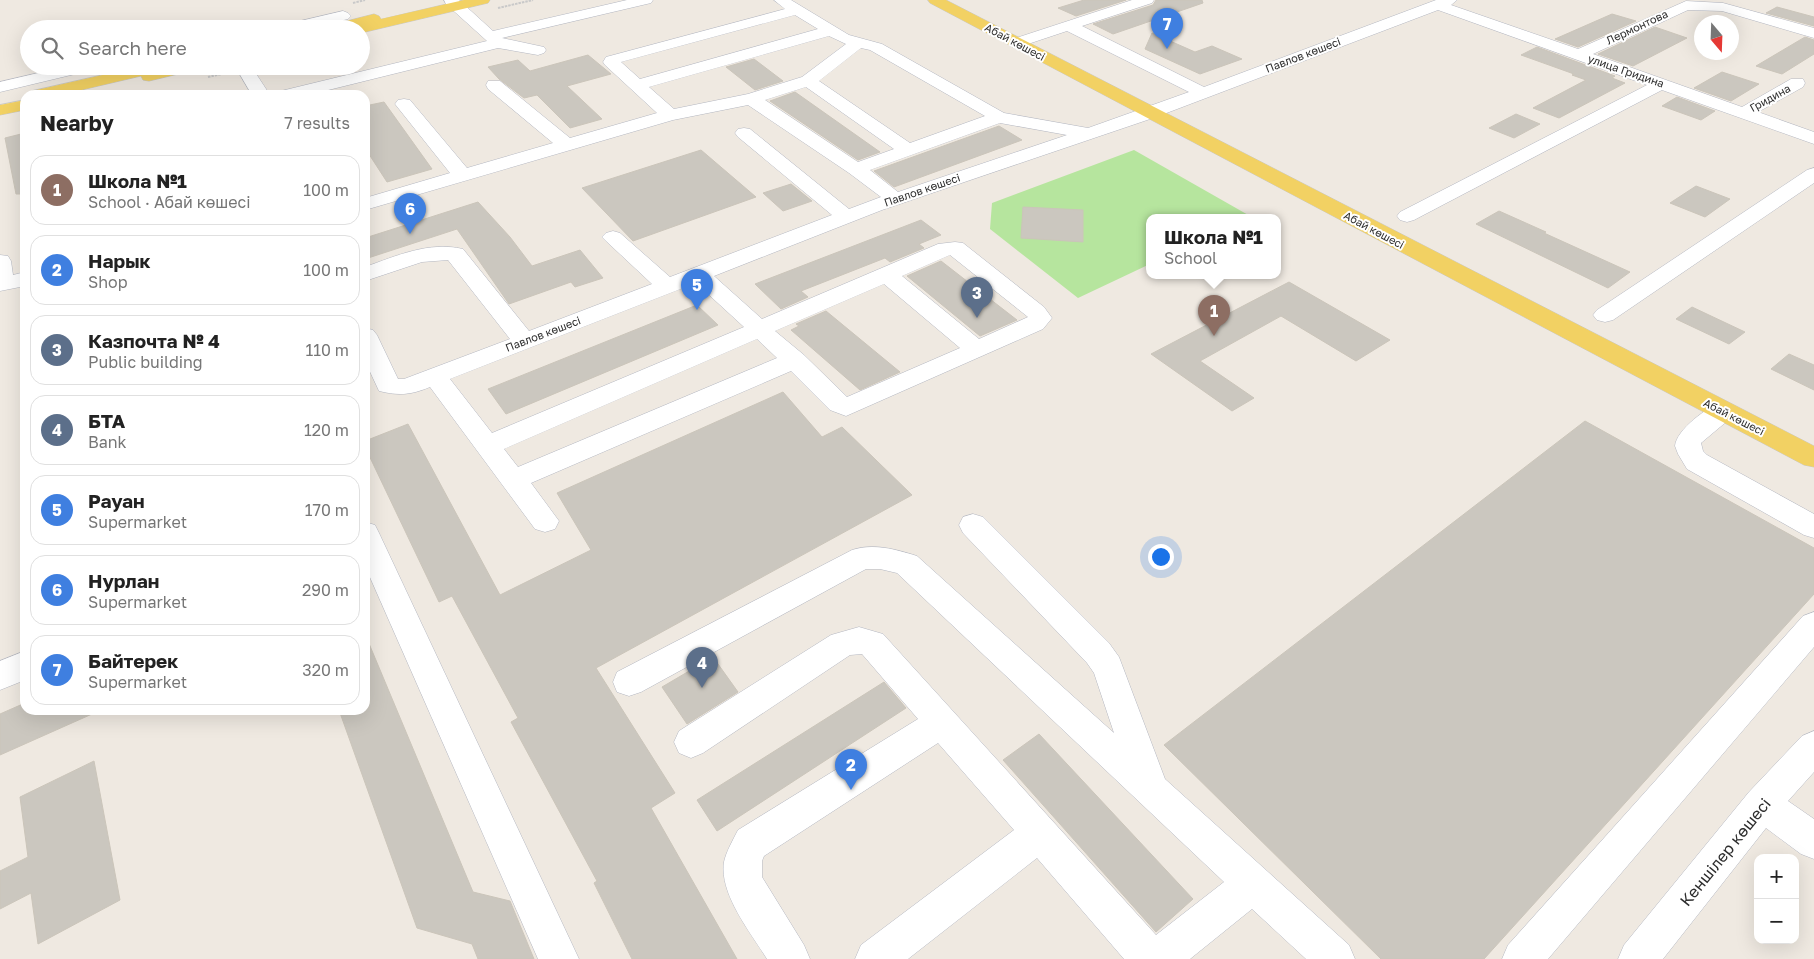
<!DOCTYPE html>
<meta charset="utf-8">
<style>
:root{--surface:#fff;--page:#f6f6f6;--text:#222;--muted:#767676;--line:#e0e0e0;--accent:#db2777}
body{margin:0;font-family:"Golos Text",sans-serif;background:var(--page);color:var(--text)}
.controls{position:absolute;right:15px;bottom:15px;display:grid;overflow:hidden;border-radius:10px;box-shadow:0 5px 20px #0002}
.controls button{width:45px;height:45px;display:grid;place-items:center;padding:0;border:0;border-bottom:1px solid var(--line);background:var(--surface);color:var(--text);font:25px sans-serif}
.compass{position:absolute;left:1694px;top:15px;width:45px;height:45px;border-radius:50%;background:var(--surface);box-shadow:0 5px 20px #0002;rotate:161deg}
.you{position:absolute;left:1160px;top:556px;width:18px;height:18px;margin:-12px;border:4px solid #fff;border-radius:50%;background:#1a73e8;box-shadow:0 0 0 8px #1a73e833}
.badge{display:grid;place-items:center;width:32px;height:32px;border-radius:50%;background:var(--accent);color:#fff;font-size:16px;font-weight:700}
.pin{position:absolute;translate:-50% -41px;filter:drop-shadow(0 1px 2px #0008)}
.pin::after{content:'';position:absolute;top:26px;width:18px;height:15px;background:inherit;clip-path:polygon(0 0,100% 0,50% 100%)}
.popup{position:absolute;left:1146px;top:214px;width:135px;height:65px;box-sizing:border-box;display:grid;place-content:center;border-radius:10px;background:var(--surface);filter:drop-shadow(0 1px 4px #0005);font-size:16px;white-space:nowrap;color:var(--muted)}
.popup b{font-size:19px;color:var(--text)}
.popup::after{content:'';position:absolute;left:50%;top:100%;margin-left:-10px;border:10px solid transparent;border-top-color:var(--surface)}
.list{margin:0;padding:0;list-style:none}
h2{display:flex;justify-content:space-between;align-items:center;height:65px;margin:0;padding:0 20px;font-size:21px}
h2 small{font-size:16px;font-weight:400;color:var(--muted)}
.list li{display:grid;grid-template-columns:32px 1fr auto;gap:15px;align-items:center;box-sizing:border-box;height:70px;margin:0 10px 10px;padding:0 10px;border:1px solid var(--line);border-radius:15px}
.list b{display:block;font-size:19px;white-space:nowrap}
.list p{margin:0;font-size:16px;white-space:nowrap;color:var(--muted)}
.list em{font-size:16px;font-style:normal;color:var(--muted)}
.icon{flex:none;width:28px;height:28px;fill:none;stroke:currentColor;stroke-width:2;stroke-linecap:round;stroke-linejoin:round}
.map{position:relative;flex:none;width:1814px;height:959px;overflow:hidden}
.search{position:absolute;background:var(--surface);box-shadow:0 5px 20px #0002;left:20px;top:20px;width:350px;height:55px;display:flex;align-items:center;gap:12px;box-sizing:border-box;padding:0 18px;border-radius:28px;color:var(--muted);font-size:19px}
.panel{position:absolute;background:var(--surface);box-shadow:0 5px 20px #0002;left:20px;top:90px;width:350px;height:625px;border-radius:15px}
.map>svg:first-child{display:block}
.green{fill:#b6e59e}
.building{fill:#cbc7bf;stroke:#cbc5ba}
.lines{fill:none;stroke-linecap:round;stroke-linejoin:round}
.minor-casing{stroke:#b4b7c1;stroke-width:1}
.major-casing{stroke:#c9c9c9;stroke-width:1}
.path{stroke:#c9c9c9;stroke-width:2;stroke-dasharray:2.5 1;stroke-linecap:butt}
.minor{fill:#fff;fill-rule:evenodd}
.major{fill:#f2d163;fill-rule:evenodd}
.labels{text-anchor:middle;stroke-width:4;stroke-linejoin:round;paint-order:stroke}
.far-street-label{font-size:11px;fill:#2e2e2e;stroke:#fff}
.near-street-label{font-size:16px;fill:#2e2e2e;stroke:#fff}
</style>
<div class="map">
<svg width="1814" height="959" viewBox="0 0 1814 959">
<rect width="100%" height="100%" fill="#efe9e1"/>
<!-- green -->
<polygon class="green" points="1134,150 1250,216 1150,217 1150,264 1078,298 990,229 992,203"/>
<!-- building -->
<g class="building">
<polygon points="1084,0 1126,0 1076,16 1058,8"/>
<polygon points="1156,0 1202,0 1203,3 1113,34 1093,24 1153,5"/>
<polygon points="1777,7 1814,17 1814,26 1766,13"/>
<polygon points="1612,14 1636,21 1578,47 1555,39"/>
<polygon points="1655,27 1687,38 1633,66 1598,54"/>
<polygon points="1152,33 1195,52 1212,46 1242,59 1200,74 1145,49"/>
<polygon points="1805,37 1814,40 1814,54 1782,74 1756,66"/>
<polygon points="1537,47 1615,76 1612,78 1625,83 1559,118 1533,108 1586,80 1572,75 1574,74 1521,55"/>
<polygon points="588,55 611,74 567,86 602,119 570,128 537,95 524,98 499,79 488,67 518,60 530,71"/>
<polygon points="754,59 783,81 755,90 726,67"/>
<polygon points="1722,72 1759,84 1731,101 1694,88"/>
<polygon points="795,92 880,152 858,160 770,101"/>
<polygon points="1677,97 1715,111 1701,120 1662,106"/>
<polygon points="384,102 432,169 387,182 365,148 365,106"/>
<polygon points="1516,114 1540,124 1514,138 1489,128"/>
<polygon points="999,126 1022,140 894,187 874,171"/>
<polygon points="25,133 25,194 16,194 5,138"/>
<polygon points="701,150 756,197 633,241 582,188"/>
<polygon points="791,184 812,201 783,211 763,193"/>
<polygon points="1696,186 1730,199 1705,217 1670,203"/>
<polygon points="478,202 510,237 532,266 580,250 603,278 575,287 571,282 509,304 457,229 365,259 365,238"/>
<polygon points="1023,207 1083,210 1083,242 1021,238"/>
<polygon points="1499,211 1546,232 1544,233 1630,272 1608,288 1476,224"/>
<polygon points="921,220 941,235 919,244 924,248 890,262 885,258 801,291 808,297 781,309 755,284"/>
<polygon points="941,261 1017,320 980,336 907,276"/>
<polygon points="1289,282 1390,340 1356,361 1281,316 1200,361 1254,398 1232,411 1151,354"/>
<polygon points="697,305 718,325 506,414 488,389"/>
<polygon points="1692,307 1745,332 1729,344 1676,319"/>
<polygon points="826,311 900,372 860,390 791,330 799,326 796,324"/>
<polygon points="1789,354 1814,365 1814,390 1771,369"/>
<polygon points="783,392 822,437 842,427 912,495 596,668 675,793 651,808 737,959 632,959 594,883 597,881 511,722 518,718 452,596 439,602 365,447 365,441 408,424 500,595 591,550 557,493"/>
<polygon points="1585,421 1814,548 1814,594 1484,959 1381,959 1164,745"/>
<polygon points="365,634 473,892 510,901 534,959 478,959 472,944 417,928 339,710 365,710"/>
<polygon points="713,657 738,692 687,724 662,687"/>
<polygon points="884,682 906,708 717,831 697,800"/>
<polygon points="25,703 25,710 101,710 0,755 0,714"/>
<polygon points="1039,734 1193,899 1156,932 1003,760"/>
<polygon points="94,761 120,900 38,944 31,893 0,909 0,871 28,857 20,797"/>
</g>
<g class="lines">
<defs>
<g id="minor">
<polygon points="444,0 459,0 493,31 627,0 653,0 651,3 502,38 544,47 546,50 544,53 538,55 498,48 308,95 278,95 281,91 487,41 446,4"/>
<path d="M774,0H791L849,35L882,44L1004,113L1088,128L1189,92L1067,31L1016,48L1010,46L1008,43L1010,40L1132,0H1154L1152,3L1082,26L1204,87L1436,0H1457L1451,5L1578,49L1686,1L1723,3L1814,28V38L1722,11L1688,10L1593,54L1742,107L1791,79H1803L1805,83L1803,87L1758,112L1814,132V144L1662,90L1414,220L1407,222L1400,220L1397,216L1400,212L1647,85L1438,10L1156,117L882,210L714,276L762,319L938,244L955,242L963,243L1044,307L1052,318L1043,329L846,416L830,410L791,371L531,483L559,521L555,529L545,532L535,529L430,387C411,395 399,396 379,391L365,361V328L373,330L377,335L398,379H404L510,339L448,260L422,262L365,281V267C396,256 429,241 463,249L529,331L652,284L606,241L602,237L606,233L613,231L620,233L670,277L832,215L738,137L735,133L738,129L744,128L750,129L849,209L881,197L849,173L748,105L673,120L365,210V198L450,173L395,104L398,100L404,99L410,100L467,168L553,143L488,89L486,85L488,81H500L570,138L657,113L605,65L603,62L606,57L785,9ZM795,15L818,29L640,79L621,62ZM829,36L846,44L802,77L748,94L674,109L649,87ZM861,48L870,50L985,116L910,143L819,81ZM806,87L894,149L858,162L765,100ZM1000,123L1067,135L898,192L870,170ZM950,255L1028,317L979,339L902,276ZM696,283L744,327L492,433L450,379ZM884,284L960,348L847,397L804,355L775,331ZM757,339L777,358L518,467L504,449Z"/>
<polygon points="343,11 348,13 351,16 348,19 306,29 276,29 279,26"/>
<polygon points="68,66 98,66 96,69 0,92 0,82"/>
<polygon points="235,66 251,66 270,95 252,95"/>
<polygon points="1814,168 1814,183 1613,320 1605,322 1597,320 1593,315 1597,310 1807,170"/>
<polygon points="0,255 8,256 11,261 13,275 25,272 25,286 0,291"/>
<path d="M1723,402L1732,405L1736,411L1732,417L1701,443L1703,451L1707,455L1814,514V538L1804,535L1687,469L1678,454L1675,446C1676,430 1708,406 1723,402Z"/>
<path d="M973,514L983,517L1109,643L1119,657L1165,779L1349,945L1355,959H1306L1252,909L1190,959H1124L1037,858L908,959H855L861,945L1014,830L938,743L764,856L762,861V877L804,945L810,959H767C751,933 719,894 724,862C726,852 733,840 738,830L918,719L862,654L850,655L703,753L691,758L679,753L674,742L679,731L831,635L859,627L883,634L1156,935L1224,882L897,573L880,569H866L641,692L629,696L617,692L613,682L617,672L852,550C873,543 895,549 917,556L1114,733L1094,673L1087,663L963,533L959,525L963,517Z"/>
<polygon points="365,522 375,525 379,533 579,959 538,959 365,566"/>
<polygon points="1814,612 1814,647 1548,959 1502,959 1508,945 1803,616"/>
<polygon points="25,651 25,680 0,690 0,661"/>
<polygon points="1814,731 1814,772 1788,801 1814,819 1814,859 1801,854 1766,828 1663,959 1618,959 1624,945 1749,792 1802,736"/>
</g>
<g id="major">
<polygon points="464,0 490,0 488,3 361,33 361,29 324,29 327,26 374,14 379,16 381,19"/>
<polygon points="928,0 946,0 1814,446 1814,467 1804,465 930,3"/>
<polygon points="142,66 201,66 199,69 149,81 143,80 141,76 60,95 29,95 32,91"/>
<polygon points="25,100 25,110 0,115 0,105"/>
</g>
</defs>
<!-- minor casing -->
<use href="#minor" class="minor-casing"/>
<!-- major casing -->
<use href="#major" class="major-casing"/>
<!-- path -->
<g class="path">
<polyline points="353,3 365,0"/>
<polyline points="498,8 533,0"/>
<polyline points="208,77 226,73"/>
<polyline points="131,95 143,92"/>
</g>
<!-- minor -->
<use href="#minor" class="minor"/>
<!-- major -->
<use href="#major" class="major"/>
</g>
<g class="labels">
<!-- far-street labels -->
<g class="far-street-label">
<text transform="translate(1637 27) rotate(-25)" y="4">Лермонтова</text>
<text transform="translate(1015 42) rotate(28)" y="4">Абай көшесі</text>
<text transform="translate(1303 55) rotate(-21)" y="4">Павлов көшесі</text>
<text transform="translate(1626 71) rotate(19)" y="4">улица Гридина</text>
<text transform="translate(1770 98) rotate(-29)" y="4">Гридина</text>
<text transform="translate(922 190) rotate(-19)" y="4">Павлов көшесі</text>
<text transform="translate(1374 230) rotate(28)" y="4">Абай көшесі</text>
<text transform="translate(543 334) rotate(-21)" y="4">Павлов көшесі</text>
<text transform="translate(1734 417) rotate(27)" y="4">Абай көшесі</text>
</g>
<!-- near-street labels -->
<g class="near-street-label">
<text transform="translate(1725 852) rotate(-51)" y="6">Кеншілер көшесі</text>
</g>
</g>
</svg>
<div class="controls">
<button>+</button>
<button>−</button>
</div>
<svg class="compass" viewBox="-18 -18 36 36"><path d="M0-13l5 13h-10z" fill="#e53935"/><path d="M0 13l5-13h-10z" fill="#767676"/></svg>
<div class="you"></div>
<div class="pin badge" style="left:1214px;top:336px;background:#8d6e63">1</div>
<div class="popup"><b>Школа №1</b>School</div>
<div class="pin badge" style="left:851px;top:790px;background:#3f7fe0">2</div>
<div class="pin badge" style="left:977px;top:318px;background:#5c6f8a">3</div>
<div class="pin badge" style="left:702px;top:688px;background:#5c6f8a">4</div>
<div class="pin badge" style="left:697px;top:310px;background:#3f7fe0">5</div>
<div class="pin badge" style="left:410px;top:234px;background:#3f7fe0">6</div>
<div class="pin badge" style="left:1167px;top:49px;background:#3f7fe0">7</div>
<div class="search"><svg class="icon" aria-label="search" viewBox="0 0 24 24"><circle cx="10" cy="10" r="6"/><path d="M15 15l6 6"/></svg>Search here</div>
<section class="panel">
<h2>Nearby<small>7 results</small></h2>
<ul class="list">
<li><span class="badge" style="background:#8d6e63">1</span><div><b>Школа №1</b><p>School · Абай көшесі</p></div><em>100 m</em></li>
<li><span class="badge" style="background:#3f7fe0">2</span><div><b>Нарык</b><p>Shop</p></div><em>100 m</em></li>
<li><span class="badge" style="background:#5c6f8a">3</span><div><b>Казпочта № 4</b><p>Public building</p></div><em>110 m</em></li>
<li><span class="badge" style="background:#5c6f8a">4</span><div><b>БТА</b><p>Bank</p></div><em>120 m</em></li>
<li><span class="badge" style="background:#3f7fe0">5</span><div><b>Рауан</b><p>Supermarket</p></div><em>170 m</em></li>
<li><span class="badge" style="background:#3f7fe0">6</span><div><b>Нурлан</b><p>Supermarket</p></div><em>290 m</em></li>
<li><span class="badge" style="background:#3f7fe0">7</span><div><b>Байтерек</b><p>Supermarket</p></div><em>320 m</em></li>
</ul>
</section>
</div>
